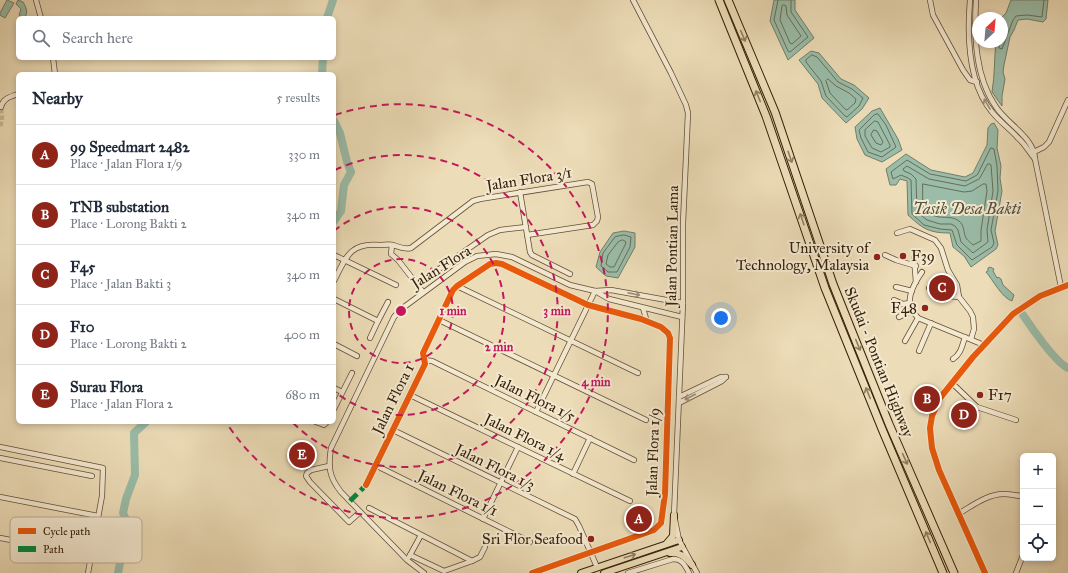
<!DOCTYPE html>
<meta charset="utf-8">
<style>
:root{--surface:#fff;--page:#f6f6f7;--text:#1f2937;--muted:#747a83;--line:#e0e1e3;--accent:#8f2418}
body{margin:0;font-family:"IM FELL Great Primer",serif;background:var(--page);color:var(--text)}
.controls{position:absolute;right:12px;bottom:12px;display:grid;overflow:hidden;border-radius:6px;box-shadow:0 2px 6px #0003}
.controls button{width:36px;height:36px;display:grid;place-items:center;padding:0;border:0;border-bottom:1px solid var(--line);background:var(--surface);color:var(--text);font:20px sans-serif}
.compass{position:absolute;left:972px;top:12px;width:36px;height:36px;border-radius:50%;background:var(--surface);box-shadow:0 2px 6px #0003;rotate:26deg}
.you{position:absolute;left:721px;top:318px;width:14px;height:14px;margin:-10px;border:3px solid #fff;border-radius:50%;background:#1a73e8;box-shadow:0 0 0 6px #1a73e833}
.badge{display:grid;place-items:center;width:26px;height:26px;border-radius:50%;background:var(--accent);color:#fff;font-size:13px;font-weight:700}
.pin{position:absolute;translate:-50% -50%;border:2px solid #fff;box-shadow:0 1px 4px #0006}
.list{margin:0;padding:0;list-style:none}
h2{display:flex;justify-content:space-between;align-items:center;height:52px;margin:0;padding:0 16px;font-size:17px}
h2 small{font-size:13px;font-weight:400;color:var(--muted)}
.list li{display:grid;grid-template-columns:26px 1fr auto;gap:12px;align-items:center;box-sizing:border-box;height:60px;padding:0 16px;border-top:1px solid var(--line)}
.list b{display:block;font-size:15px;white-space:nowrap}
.list p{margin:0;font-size:13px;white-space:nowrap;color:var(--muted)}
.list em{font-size:13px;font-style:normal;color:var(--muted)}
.icon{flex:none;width:22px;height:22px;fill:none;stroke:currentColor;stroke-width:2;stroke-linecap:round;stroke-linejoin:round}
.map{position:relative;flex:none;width:1068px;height:573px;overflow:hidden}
.search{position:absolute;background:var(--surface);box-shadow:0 2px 6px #0003;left:16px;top:16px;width:320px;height:44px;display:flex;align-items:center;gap:10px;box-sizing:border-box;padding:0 14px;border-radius:6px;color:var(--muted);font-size:15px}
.panel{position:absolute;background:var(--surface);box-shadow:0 2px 6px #0003;left:16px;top:72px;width:320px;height:352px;border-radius:6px}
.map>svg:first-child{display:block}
.water{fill:#9abca8;stroke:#727e68}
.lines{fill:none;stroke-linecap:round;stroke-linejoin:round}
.shore{stroke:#686e58;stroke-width:1}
.river{stroke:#9abca8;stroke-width:8}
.minor-tunnel{stroke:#c7b694;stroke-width:4.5;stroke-dasharray:4.5 2;stroke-linecap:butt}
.minor-casing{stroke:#634f34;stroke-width:6}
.major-casing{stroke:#352008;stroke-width:8}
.highway-casing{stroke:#352008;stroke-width:9}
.minor{stroke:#f3e8d0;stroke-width:4.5}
.major{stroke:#ecdcb7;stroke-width:6}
.highway{stroke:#ecdcb7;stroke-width:7}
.quiet{stroke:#00873e;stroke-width:5;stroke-dasharray:10 5;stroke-linecap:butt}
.cycleway-casing{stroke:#f3e8d0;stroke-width:8}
.cycleway{stroke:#e8590c;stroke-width:6}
.oneway{stroke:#907e60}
.oneway2{stroke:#9e8e76}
.ring{fill:none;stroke:#c2185b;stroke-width:2;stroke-dasharray:7 5}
.poi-dot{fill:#8f2418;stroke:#f3e8d0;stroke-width:1.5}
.labels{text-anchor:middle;stroke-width:4;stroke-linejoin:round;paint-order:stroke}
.street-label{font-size:15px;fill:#352008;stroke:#f3e8d0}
.poi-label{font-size:15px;fill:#352008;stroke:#f3e8d0;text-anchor:end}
.water-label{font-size:16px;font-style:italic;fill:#534f38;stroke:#f3e8d0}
.key{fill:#f3e8d0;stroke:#baac94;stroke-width:1}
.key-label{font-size:11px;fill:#352008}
.centre{fill:#c2185b;stroke:#f3e8d0;stroke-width:2}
.ring-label{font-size:12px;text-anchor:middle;font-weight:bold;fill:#c2185b;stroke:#f3e8d0;stroke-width:4;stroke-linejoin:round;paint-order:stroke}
</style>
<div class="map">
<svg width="1068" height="573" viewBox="0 0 1068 573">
<rect width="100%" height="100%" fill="#ecdcb7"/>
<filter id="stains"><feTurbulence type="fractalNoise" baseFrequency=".005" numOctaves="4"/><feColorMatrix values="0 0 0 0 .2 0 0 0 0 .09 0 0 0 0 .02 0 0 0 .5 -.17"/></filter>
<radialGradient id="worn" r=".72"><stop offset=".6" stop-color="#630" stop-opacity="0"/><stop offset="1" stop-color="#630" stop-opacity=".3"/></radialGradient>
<!-- water -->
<g class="water">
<polygon points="7,0 14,3 5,18 0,15 0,13"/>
<path d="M18,0L23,2C26,7 29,13 24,18L19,15L21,9L16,4Z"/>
<polygon points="774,0 795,0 795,10 814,38 788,60 770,21"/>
<path d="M1011,0H1048L1046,19L1043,22L1027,19L1018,20L1014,30L1010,37L1004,65L1003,72L1005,79L1002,96V106L992,92C995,75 994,59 996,42H1002L1001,18L1006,13Z"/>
<polygon points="811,51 819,53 841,79 854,85 869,98 862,109 846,123 822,98 818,84 799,60"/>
<polygon points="880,108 898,139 902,150 882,162 865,155 857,139 855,127 872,111"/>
<path d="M994,123L998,130L997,148L1001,166L1000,178L1002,191L995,231L998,245L996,249L971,267L964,256L953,247L950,233C929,233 923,229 908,215L907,181L900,179L896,185H890L886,169L906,154L931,170L965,177L973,173L987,145L988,128L991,124Z"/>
<polygon points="624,231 635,233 635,247 618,278 606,276 596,267 600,252 613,233"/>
<path d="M990,267L994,269L993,271L997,278L998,277L1001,279L1003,285L1014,295L1012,301C1002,298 993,280 986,272L988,271V268Z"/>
</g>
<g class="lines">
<!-- shore -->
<g class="shore">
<polyline points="778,0 774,20 788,51 790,52 808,37 791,12 791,0"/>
<polygon points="784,5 786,6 787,15 801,36 792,44 790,43 780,20 782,6"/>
<polyline points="1000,42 999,48 1002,49 1013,20 1016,16 1027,15 1042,17 1044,0"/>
<polygon points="812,55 817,57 838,82 852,89 863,98 859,106 847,117 845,116 826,96 821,81 806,62 806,60"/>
<polygon points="828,79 836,86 849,93 856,99 855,103 847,110 845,109 830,93 826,81"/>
<polygon points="878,114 886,125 896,147 882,157 868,152 861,138 859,130 874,115"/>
<polygon points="875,121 878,122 890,145 890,147 881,152 872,148 865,136 865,130"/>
<polygon points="874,130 877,131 883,142 881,145 876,143 871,135"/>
<polygon points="991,148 994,149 997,166 998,191 991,230 994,243 992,247 972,260 957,245 952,230 940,229 924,225 912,214 911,180 908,178 901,175 893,179 891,172 907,160 930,174 966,181 977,175"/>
<polygon points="988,164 990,164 991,165 993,191 987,230 988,242 973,253 961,242 958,230 955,226 951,224 940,224 927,220 917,212 916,179 911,174 904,171 903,169 907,166 929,179 965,186 979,179"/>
<path d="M923,184L964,192L972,191L983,184H986L987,191L981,230V241L973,245C971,243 968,241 966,238C963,232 965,226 959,221C948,213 938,223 923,209Z"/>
<polygon points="624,235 631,237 630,247 617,272 608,272 601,266 603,253 615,237"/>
<polygon points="623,240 626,242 625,245 614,267 610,267 606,264 608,255 618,242"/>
</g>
<!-- river -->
<g class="river">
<polyline points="327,18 333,0"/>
<polyline points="322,74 323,58"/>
<polyline points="334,121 340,133 347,162 351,172 344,185 341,211 334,221"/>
<path d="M1023,315C1031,327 1056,363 1068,368"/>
<polyline points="118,573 128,524 123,513 126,499 135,475 134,433 146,422"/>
</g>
<!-- minor-tunnel -->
<polyline class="minor-tunnel" points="0,126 2,120 1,107"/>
<defs>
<g id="minor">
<polyline points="36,0 41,18"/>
<polyline points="633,0 671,73 686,105 688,113 683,223 683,303 674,515 679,540 697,573"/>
<polyline points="930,0 933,15 963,70 970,80 977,82"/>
<path d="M970,0C967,36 968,83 992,112C999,121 1010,129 1018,138C1025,144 1029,152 1035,159"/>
<path d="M976,0C974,35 975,77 996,107C1007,124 1034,137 1035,159L1061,287"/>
<polyline points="53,58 55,74"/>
<path d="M1,107C3,98 10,97 18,94"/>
<polyline points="1032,153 1044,147 1049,142 1068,100"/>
<polyline points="520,192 530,252 532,255 570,274"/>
<polyline points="897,233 910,229 935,240 941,248 948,270 957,285 959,297 970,311 973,317 974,329 971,339"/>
<polyline points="392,245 391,254 398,260 423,292"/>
<polyline points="334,255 396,285"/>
<polyline points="885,255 896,260 916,266"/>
<polyline points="914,258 916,282"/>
<path d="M922,272C915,282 905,298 912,310C913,313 916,315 918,318L984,345"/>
<polyline points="429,276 488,235 500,230 526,227"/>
<path d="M334,281C346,257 350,242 380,245C384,245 389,244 393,245C399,247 404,250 411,248L473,201L480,199L588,182L592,184L598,217L597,221L593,225L527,235"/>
<polyline points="457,286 638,373"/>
<polyline points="896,287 912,291"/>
<polyline points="929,288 948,296 959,297"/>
<polyline points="595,291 611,290 683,303"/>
<polyline points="334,299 378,321 370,338"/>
<polyline points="894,300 903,304 910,303"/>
<polyline points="643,308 647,322"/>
<polyline points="899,317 912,310"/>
<polyline points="439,320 646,420"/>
<polyline points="378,321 388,302"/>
<polyline points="905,341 918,318"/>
<polyline points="334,344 357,356"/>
<polyline points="919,351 931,323"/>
<path d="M953,359C961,354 962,346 965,337"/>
<polyline points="424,360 432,361 634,460"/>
<polyline points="952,383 977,407 1016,420"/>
<polyline points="334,388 342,392"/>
<polyline points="410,395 630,501"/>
<polyline points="679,397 721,377 726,377"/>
<polyline points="679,403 722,381 726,377"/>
<polyline points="334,409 352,373"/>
<polyline points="536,412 595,291"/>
<polyline points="316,422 324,425 327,422"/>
<polyline points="393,430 575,519 579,526 597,567"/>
<polyline points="0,447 103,468 102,496 88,573"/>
<polyline points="0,458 92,476"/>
<polyline points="375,465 530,542"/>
<polyline points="329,466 311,470 307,473 306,476 310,482 349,522 360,512"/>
<polyline points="573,474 590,438"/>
<polyline points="366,485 425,364 423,353 453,290 457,286 490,264 496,263 502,264 588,305 641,319 661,327 668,333 670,338 665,494 661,523 654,530 532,573"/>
<polyline points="0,497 98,516"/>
<polyline points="369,508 472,561"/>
<path d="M958,514C972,506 987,494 1004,494C1010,494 1017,496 1023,496"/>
<polyline points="483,519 518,447"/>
<polyline points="0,538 91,555"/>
<polyline points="410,555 444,571 472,561 480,557 485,547"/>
<polyline points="409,557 421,535"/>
<path d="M424,573L407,560L341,492C329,477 328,467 331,448L394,317L400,310L465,262L477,256L496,254L512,257L570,285L595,291L609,299L682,317"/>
<path d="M628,573L673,559C682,559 685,565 689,573"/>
<polyline points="985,573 939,470 932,448 930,428 932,416 940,398 973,357 1013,314 1040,296 1068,285"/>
<polyline points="1016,573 1023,555"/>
</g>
<g id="major">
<polyline points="667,543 673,536 674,515"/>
<path d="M670,553C680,552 685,557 692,565"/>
<polyline points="581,573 679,540"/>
<polyline points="604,573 682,547"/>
</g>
<g id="highway">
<polyline points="719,0 766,116 825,288 882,429 943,573"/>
<polyline points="728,0 775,112 833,284 889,424 954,573"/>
</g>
</defs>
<!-- minor casing -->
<use href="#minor" class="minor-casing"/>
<!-- major casing -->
<use href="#major" class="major-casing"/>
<!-- highway casing -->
<use href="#highway" class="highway-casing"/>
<!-- minor -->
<use href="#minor" class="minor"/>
<!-- major -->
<use href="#major" class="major"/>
<!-- highway -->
<use href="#highway" class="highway"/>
<!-- quiet -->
<polyline class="quiet" points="350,501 366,485"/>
<defs>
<g id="cycleway">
<polyline points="366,485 425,364 423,353 453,290 457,286 490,264 496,263 502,264 588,305 641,319 661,327 668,333 670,338 665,494 661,523 654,530 532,573"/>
<polyline points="985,573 939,470 932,448 930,428 932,416 940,398 973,357 1013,314 1040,296 1068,285"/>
</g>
</defs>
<!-- cycleway casing -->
<use href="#cycleway" class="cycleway-casing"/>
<!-- cycleway -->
<use href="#cycleway" class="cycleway"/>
</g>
<!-- one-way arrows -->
<defs><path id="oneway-shaft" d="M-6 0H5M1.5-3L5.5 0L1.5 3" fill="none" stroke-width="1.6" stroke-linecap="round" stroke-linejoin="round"/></defs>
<g class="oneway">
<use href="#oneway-shaft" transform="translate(743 36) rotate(67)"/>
<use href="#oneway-shaft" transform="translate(758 96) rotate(-112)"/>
<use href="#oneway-shaft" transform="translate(790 157) rotate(71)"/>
<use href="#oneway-shaft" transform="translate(802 219) rotate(-109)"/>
<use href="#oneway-shaft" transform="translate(858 345) rotate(68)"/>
<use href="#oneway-shaft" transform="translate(868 393) rotate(-112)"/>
<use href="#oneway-shaft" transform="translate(905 459) rotate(66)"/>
<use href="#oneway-shaft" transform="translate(928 537) rotate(-113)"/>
<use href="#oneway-shaft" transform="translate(630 556) rotate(-18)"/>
</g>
<g class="oneway2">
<use href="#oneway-shaft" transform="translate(987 104) rotate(-120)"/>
<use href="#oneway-shaft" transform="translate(634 294) rotate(11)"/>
<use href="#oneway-shaft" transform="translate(690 397) rotate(153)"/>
</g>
<!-- distance rings -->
<g class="ring">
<circle cx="401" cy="311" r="52"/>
<path d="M334 231A104 104 0 1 1 334 391"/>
<path d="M335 170A156 156 0 1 1 292 422"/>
<path d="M335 115A207 207 0 1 1 226 422"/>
</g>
<!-- markers -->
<g class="poi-dot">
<circle cx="903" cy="256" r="4"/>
<circle cx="877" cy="257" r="4"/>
<circle cx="925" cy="308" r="4"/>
<circle cx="980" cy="395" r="4"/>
<circle cx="591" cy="539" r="4"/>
</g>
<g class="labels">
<!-- street labels -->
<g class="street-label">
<text transform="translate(529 179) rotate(-9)" y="5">Jalan Flora 3/1</text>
<text transform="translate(672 246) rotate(-89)" y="5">Jalan Pontian Lama</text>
<text transform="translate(441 267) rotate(-32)" y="5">Jalan Flora</text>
<text transform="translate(879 362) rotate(68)" y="5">Skudai - Pontian Highway</text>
<text transform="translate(535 398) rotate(26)" y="5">Jalan Flora 1/5</text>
<text transform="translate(393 399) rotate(-64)" y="5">Jalan Flora 1</text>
<text transform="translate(525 437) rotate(26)" y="5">Jalan Flora 1/4</text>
<text transform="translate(653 452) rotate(-88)" y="5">Jalan Flora 1/9</text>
<text transform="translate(495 467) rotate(26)" y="5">Jalan Flora 1/3</text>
<text transform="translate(458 493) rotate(26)" y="5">Jalan Flora 1/1</text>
</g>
<!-- poi labels -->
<g class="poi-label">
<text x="869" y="253">University of<tspan x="869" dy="17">Technology, Malaysia</tspan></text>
<text x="911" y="261" text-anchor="start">F39</text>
<text x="917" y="313">F48</text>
<text x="988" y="400" text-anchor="start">F17</text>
<text x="583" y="544">Sri Flor Seafood</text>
</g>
<!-- water labels -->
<g class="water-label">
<text x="967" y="214">Tasik Desa Bakti</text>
</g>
</g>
<!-- legend -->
<rect x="10" y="517" width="132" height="46" rx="6" class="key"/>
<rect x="18" y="528" width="18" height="6" fill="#e8590c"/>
<rect x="18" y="546" width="18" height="6" fill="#00873e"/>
<g class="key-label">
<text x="43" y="535">Cycle path</text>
<text x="43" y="553">Path</text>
</g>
<circle cx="401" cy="311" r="6" class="centre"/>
<g class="ring-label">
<text x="453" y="315">1 min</text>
<text x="557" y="315">3 min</text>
<text x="499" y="351">2 min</text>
<text x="596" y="386">4 min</text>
</g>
<rect width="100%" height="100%" filter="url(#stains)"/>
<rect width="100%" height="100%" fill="url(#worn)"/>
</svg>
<div class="controls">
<button>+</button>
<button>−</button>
<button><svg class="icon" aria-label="locate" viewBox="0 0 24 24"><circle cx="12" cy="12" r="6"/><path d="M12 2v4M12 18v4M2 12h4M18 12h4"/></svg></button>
</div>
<svg class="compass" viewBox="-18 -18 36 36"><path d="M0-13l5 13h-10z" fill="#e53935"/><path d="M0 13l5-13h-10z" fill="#747a83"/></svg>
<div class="you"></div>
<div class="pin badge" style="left:639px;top:519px">A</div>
<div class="pin badge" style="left:927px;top:399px">B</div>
<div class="pin badge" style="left:942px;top:288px">C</div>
<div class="pin badge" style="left:964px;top:415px">D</div>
<div class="pin badge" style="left:302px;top:455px">E</div>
<div class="search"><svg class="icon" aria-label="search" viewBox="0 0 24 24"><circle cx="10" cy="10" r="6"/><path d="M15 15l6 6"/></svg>Search here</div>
<section class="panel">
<h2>Nearby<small>5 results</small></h2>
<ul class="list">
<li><span class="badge">A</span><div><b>99 Speedmart 2482</b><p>Place · Jalan Flora 1/9</p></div><em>330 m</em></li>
<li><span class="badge">B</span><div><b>TNB substation</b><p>Place · Lorong Bakti 2</p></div><em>340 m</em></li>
<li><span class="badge">C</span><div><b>F45</b><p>Place · Jalan Bakti 3</p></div><em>340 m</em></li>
<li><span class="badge">D</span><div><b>F10</b><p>Place · Lorong Bakti 2</p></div><em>400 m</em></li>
<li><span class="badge">E</span><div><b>Surau Flora</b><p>Place · Jalan Flora 2</p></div><em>680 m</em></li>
</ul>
</section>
</div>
